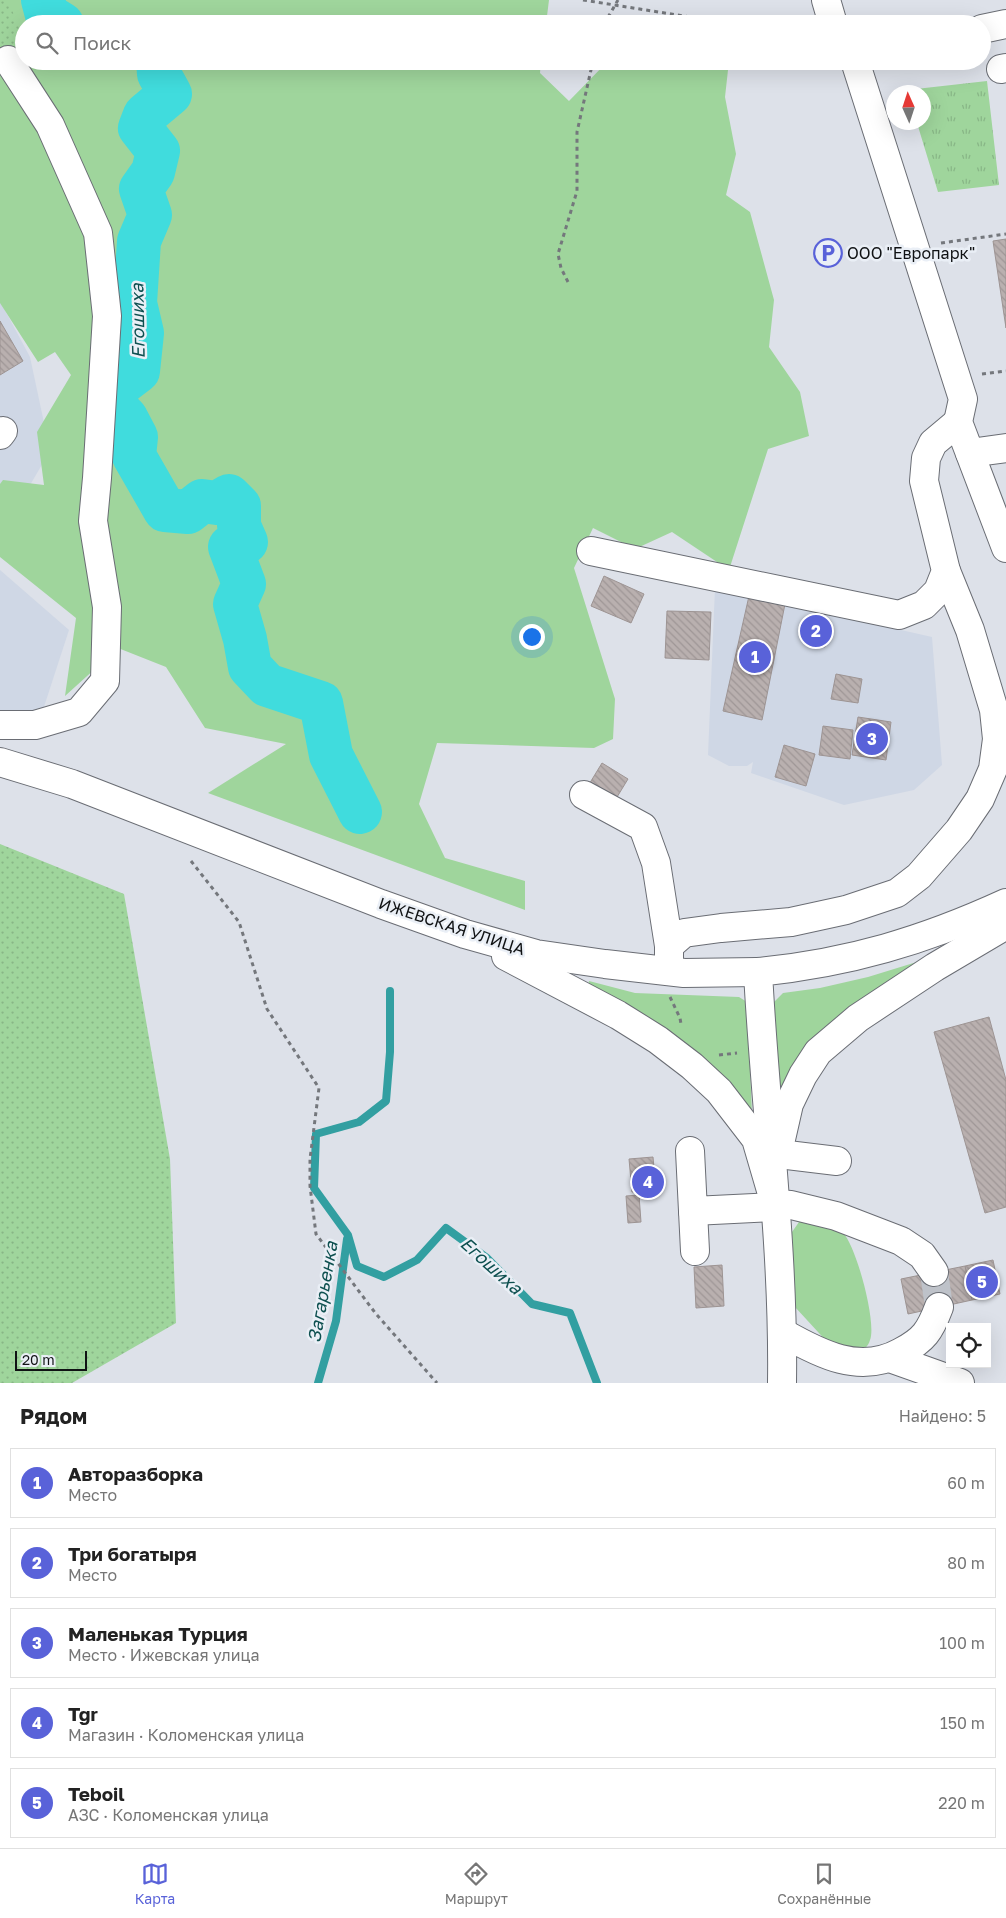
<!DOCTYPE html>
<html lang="ru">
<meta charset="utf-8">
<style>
:root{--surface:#fff;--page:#f6f6f6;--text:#222;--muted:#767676;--line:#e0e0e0;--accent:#5962d9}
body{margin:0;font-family:"Golos Text",sans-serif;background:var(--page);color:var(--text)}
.controls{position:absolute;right:15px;bottom:15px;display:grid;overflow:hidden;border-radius:0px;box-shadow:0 5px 20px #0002}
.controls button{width:45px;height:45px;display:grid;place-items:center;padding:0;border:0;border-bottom:1px solid var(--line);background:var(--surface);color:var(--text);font:25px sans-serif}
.compass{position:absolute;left:886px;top:85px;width:45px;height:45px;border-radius:50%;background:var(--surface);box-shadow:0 5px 20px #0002;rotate:357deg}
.scale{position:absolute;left:15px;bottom:12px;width:72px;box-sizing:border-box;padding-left:5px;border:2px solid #101214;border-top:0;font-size:14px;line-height:18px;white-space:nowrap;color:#101214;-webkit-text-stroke:4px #eaeff6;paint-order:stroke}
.you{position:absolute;left:531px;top:636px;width:18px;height:18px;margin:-12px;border:4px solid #fff;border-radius:50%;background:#1a73e8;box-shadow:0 0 0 8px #1a73e833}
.badge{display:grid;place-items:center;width:32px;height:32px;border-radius:50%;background:var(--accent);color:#fff;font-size:16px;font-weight:700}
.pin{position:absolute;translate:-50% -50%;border:2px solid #fff;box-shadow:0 1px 5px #0006}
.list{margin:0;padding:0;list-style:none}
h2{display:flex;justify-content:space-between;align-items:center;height:65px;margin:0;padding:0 20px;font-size:21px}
h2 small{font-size:16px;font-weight:400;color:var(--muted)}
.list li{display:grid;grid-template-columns:32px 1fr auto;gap:15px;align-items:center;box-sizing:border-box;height:70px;margin:0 10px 10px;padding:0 10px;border:1px solid var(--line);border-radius:0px}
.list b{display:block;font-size:19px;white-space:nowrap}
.list p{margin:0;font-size:16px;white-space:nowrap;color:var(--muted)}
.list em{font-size:16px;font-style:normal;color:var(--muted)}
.icon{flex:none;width:28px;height:28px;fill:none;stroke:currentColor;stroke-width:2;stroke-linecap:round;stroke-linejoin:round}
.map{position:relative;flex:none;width:1006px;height:1383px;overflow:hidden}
.search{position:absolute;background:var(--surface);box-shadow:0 5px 20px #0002;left:15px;right:15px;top:15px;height:55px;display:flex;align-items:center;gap:12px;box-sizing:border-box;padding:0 18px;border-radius:28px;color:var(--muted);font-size:19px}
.sheet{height:465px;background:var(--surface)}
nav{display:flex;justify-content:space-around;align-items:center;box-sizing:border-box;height:70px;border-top:1px solid var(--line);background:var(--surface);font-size:14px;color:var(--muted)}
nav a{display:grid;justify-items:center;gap:2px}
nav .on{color:var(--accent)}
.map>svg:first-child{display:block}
.built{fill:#cfd7e5}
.grass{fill:#9fd59c}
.park{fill:url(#park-tufts)}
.garden{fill:url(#garden-dots)}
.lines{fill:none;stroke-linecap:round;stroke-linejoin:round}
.stream{stroke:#329fa1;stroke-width:8}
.river{stroke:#40dcdd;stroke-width:44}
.building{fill:url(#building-back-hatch);stroke:#9d9493}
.minor-tunnel{stroke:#bec2c9;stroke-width:28;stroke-dasharray:28 14;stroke-linecap:butt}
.minor-casing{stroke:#6a6d74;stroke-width:30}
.major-casing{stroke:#6a6d74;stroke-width:30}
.path{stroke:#74777c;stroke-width:3;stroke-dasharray:4 4;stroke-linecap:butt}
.minor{stroke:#fff;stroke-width:28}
.major{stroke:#fff;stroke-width:28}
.labels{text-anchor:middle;stroke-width:5;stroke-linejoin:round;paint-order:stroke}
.poi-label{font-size:16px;fill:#101214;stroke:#eaeff6;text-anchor:start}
.street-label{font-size:16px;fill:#101214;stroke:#eaeff6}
.water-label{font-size:18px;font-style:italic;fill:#0e5050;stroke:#eaeff6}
</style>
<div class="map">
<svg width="1006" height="1383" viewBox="0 0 1006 1383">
<defs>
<pattern id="park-tufts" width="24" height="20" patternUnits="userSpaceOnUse" patternTransform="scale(1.25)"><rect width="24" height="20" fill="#9fd59c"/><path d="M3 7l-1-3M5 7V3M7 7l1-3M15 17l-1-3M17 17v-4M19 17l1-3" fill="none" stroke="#88b686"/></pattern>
<pattern id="garden-dots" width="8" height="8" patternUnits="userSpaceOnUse" patternTransform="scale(1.25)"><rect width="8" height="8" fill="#9fd59c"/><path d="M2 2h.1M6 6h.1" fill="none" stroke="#88b686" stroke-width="1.8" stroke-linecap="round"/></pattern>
<pattern id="building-back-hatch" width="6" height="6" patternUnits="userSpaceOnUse" patternTransform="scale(1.25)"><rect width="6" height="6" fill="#b9b0af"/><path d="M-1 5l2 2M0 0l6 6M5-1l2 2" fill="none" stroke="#9e9696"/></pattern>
</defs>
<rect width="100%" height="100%" fill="#dde1e9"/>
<!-- built -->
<g class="built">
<polygon points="0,301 30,357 50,451 0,536"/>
<polygon points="0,570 69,630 40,719 0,712"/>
<polygon points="715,588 932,637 942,765 914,790 844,805 751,773 753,762 747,766 729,766 708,755"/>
</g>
<!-- grass -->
<g class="grass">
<polygon points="0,0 549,0 546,24 24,24 24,61 541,61 540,73 569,101 608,61 729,61 725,97 736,154 726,195 750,212 774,300 769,347 800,392 809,436 768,449 729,570 672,532 635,549 593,528 574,568 615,699 613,739 594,748 437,743 419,804 445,858 525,881 525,910 208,793 286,744 205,728 166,667 118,648 65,696 76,618 0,557 0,484 3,480 44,485 37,432 71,375 55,352 38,362 0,303"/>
<polygon points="920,961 922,966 868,994 837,1017 808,1047 788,1085 780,1089 774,1002 783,993 820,988 868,977"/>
<polygon points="589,981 635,993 739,997 747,1002 752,1113 588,988"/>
<path d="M806,1219C815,1223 836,1227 843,1233C856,1245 877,1323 870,1340C868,1347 864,1349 857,1353L830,1345L795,1307L792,1232L799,1222Z"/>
</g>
<!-- park -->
<polygon class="park" points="987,81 999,185 938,192 917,123 924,122 924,92 908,92 907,90"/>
<!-- garden -->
<g class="garden">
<polygon points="0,0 8,0 24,40 24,42 0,50"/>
<polygon points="0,844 124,894 170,1159 176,1323 72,1383 0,1383"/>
</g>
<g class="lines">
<!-- stream -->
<g class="stream">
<polyline points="390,991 390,1052 386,1101 359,1122 316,1134 314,1188 348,1235 357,1266 384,1277 417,1260 446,1228 487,1258 532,1304 570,1313 597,1383"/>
<polyline points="318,1383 336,1321 347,1239"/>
</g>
<!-- river -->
<g class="river">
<polyline points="43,0 47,15 62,24"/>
<polyline points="158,61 159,74 170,94 145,115 140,128 158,151 153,172 141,189 150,215 139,241 135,303 142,333 138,371 117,387 111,402 126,418 136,437 134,456 165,510 188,512 202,501 217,503 229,496 239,506 239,526 246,542 230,547 244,584 235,604 245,639 250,667 267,685 321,703 331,755 360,812"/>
</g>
</g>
<!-- building -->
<g class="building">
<polygon points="1006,239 1006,328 993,241"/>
<polygon points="0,321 23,361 0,375"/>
<polygon points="604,576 644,594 631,623 591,606"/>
<polygon points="749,596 785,604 762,720 723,711"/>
<polygon points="667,611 711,612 709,660 665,658"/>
<polygon points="808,616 831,621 825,647 802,641"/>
<polygon points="836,674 862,679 858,703 831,699"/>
<polygon points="858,717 891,722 886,760 852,755"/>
<polygon points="823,726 853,730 850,759 819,755"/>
<polygon points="784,745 815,754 806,786 775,777"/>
<polygon points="602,763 628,779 614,802 588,786"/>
<polygon points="989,1017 1006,1080 1006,1207 985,1213 934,1032"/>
<polygon points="653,1157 656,1190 632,1192 629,1159"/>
<polygon points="639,1195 641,1222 628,1223 626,1196"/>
<polygon points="993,1260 1000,1294 972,1300 965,1266"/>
<polygon points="722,1265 724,1306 696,1308 694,1267"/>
<polygon points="965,1266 972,1300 908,1314 901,1279"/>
</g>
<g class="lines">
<!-- minor-tunnel -->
<polyline class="minor-tunnel" points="934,1272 939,1307"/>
<defs>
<g id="minor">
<polyline points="826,0 833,24"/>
<polyline points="982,29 1006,24"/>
<polyline points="855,61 963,399 958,422 1006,548"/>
<polyline points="1001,69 1006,68"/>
<polyline points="0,435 3,431"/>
<polyline points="970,453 1006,448"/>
<polyline points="591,551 899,615 924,605 938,591 946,571 924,481 926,458 933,443 958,422"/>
<polyline points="0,725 35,725 79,712 105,681 107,607 93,521 97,478 107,316 98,233 50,125 8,60"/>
<polyline points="0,762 72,784 381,904 465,934 536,954 605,964 684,973 758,972"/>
<polyline points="584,795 643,827 656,863 669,946 669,960"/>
<polyline points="669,946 684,933 721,928 791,922 846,910 897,893 919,876 959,830 980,799 993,769 997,739 994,710 970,630 946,571"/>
<polyline points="506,956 618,1015 658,1040 692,1066 719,1091 756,1139 775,1204 791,1205 836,1216 901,1241 922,1255 934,1272"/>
<polyline points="690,1151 693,1211 776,1207"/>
<polyline points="779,1154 837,1161"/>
<polyline points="693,1211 695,1251"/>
<path d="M783,1333C820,1354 860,1375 901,1352C924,1340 930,1331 939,1307"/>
<polyline points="890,1358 960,1383"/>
</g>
<g id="major">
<polyline points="779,1148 789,1104 803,1075 818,1052 858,1018 935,967 1006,925"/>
<path d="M782,1383C784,1246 765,1109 758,972C849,963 923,941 1006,903"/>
</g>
</defs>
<!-- minor casing -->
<use href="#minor" class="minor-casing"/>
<!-- major casing -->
<use href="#major" class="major-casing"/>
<!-- path -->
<g class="path">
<polyline points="583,0 709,20 715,24"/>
<polyline points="604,24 618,0"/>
<polyline points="759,61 762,67"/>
<polyline points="941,243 1006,234"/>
<polyline points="568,282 561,268 558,254 577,191 577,132 593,61"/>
<polyline points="982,374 1006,371"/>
<polyline points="191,861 239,922 267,1009 319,1088 310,1159 310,1186 316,1234 376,1314 437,1383"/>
<polyline points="670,997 680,1018 681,1024"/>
<polyline points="719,1055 737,1053"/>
</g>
<!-- minor -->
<use href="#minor" class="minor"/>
<!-- major -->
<use href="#major" class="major"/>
</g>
<!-- icons -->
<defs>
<symbol id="parking-ring" viewBox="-11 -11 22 22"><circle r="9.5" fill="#eaeff6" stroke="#5962d9" stroke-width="1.5"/><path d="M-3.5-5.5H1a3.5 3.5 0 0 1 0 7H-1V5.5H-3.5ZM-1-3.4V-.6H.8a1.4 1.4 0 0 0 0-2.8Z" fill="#5962d9"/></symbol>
</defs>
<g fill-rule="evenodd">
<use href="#parking-ring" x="812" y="237" width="32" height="32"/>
</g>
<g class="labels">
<!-- poi labels -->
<g class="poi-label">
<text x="847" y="259">ООО "Европарк"</text>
</g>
<!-- street labels -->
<g class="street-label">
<text transform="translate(452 926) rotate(18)" y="6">ИЖЕВСКАЯ УЛИЦА</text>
</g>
<!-- water labels -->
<g class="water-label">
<text transform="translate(138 321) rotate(-91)" y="6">Егошиха</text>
<text transform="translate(491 1266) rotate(42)" y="6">Егошиха</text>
<text transform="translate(323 1292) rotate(-80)" y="6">Загарьенка</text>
</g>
</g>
</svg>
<div class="controls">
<button><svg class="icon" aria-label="locate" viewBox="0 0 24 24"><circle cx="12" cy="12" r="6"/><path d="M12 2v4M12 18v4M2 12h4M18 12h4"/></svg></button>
</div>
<svg class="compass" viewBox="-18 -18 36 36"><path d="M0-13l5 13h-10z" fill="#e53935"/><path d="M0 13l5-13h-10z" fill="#767676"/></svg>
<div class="scale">20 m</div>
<div class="you"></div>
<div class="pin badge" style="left:755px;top:657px">1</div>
<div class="pin badge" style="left:816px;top:631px">2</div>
<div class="pin badge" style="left:872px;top:739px">3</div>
<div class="pin badge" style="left:648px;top:1182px">4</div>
<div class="pin badge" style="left:982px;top:1282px">5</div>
<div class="search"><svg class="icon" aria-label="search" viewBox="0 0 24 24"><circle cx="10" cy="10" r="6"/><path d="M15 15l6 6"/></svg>Поиск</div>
</div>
<section class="sheet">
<h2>Рядом<small>Найдено: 5</small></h2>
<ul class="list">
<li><span class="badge">1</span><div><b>Авторазборка</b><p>Место</p></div><em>60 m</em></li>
<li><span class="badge">2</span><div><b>Три богатыря</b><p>Место</p></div><em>80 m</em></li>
<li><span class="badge">3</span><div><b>Маленькая Турция</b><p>Место · Ижевская улица</p></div><em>100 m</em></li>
<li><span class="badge">4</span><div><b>Tgr</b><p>Магазин · Коломенская улица</p></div><em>150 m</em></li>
<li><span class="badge">5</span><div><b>Teboil</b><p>АЗС · Коломенская улица</p></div><em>220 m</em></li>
</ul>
</section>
<nav>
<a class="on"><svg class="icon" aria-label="map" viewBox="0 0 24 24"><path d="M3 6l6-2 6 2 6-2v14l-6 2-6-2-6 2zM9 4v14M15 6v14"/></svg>Карта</a>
<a><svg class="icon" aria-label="directions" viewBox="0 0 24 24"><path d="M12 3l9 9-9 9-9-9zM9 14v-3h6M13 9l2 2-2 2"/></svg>Маршрут</a>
<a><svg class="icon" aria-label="saved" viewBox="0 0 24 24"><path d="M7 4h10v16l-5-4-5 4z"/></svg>Сохранённые</a>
</nav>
